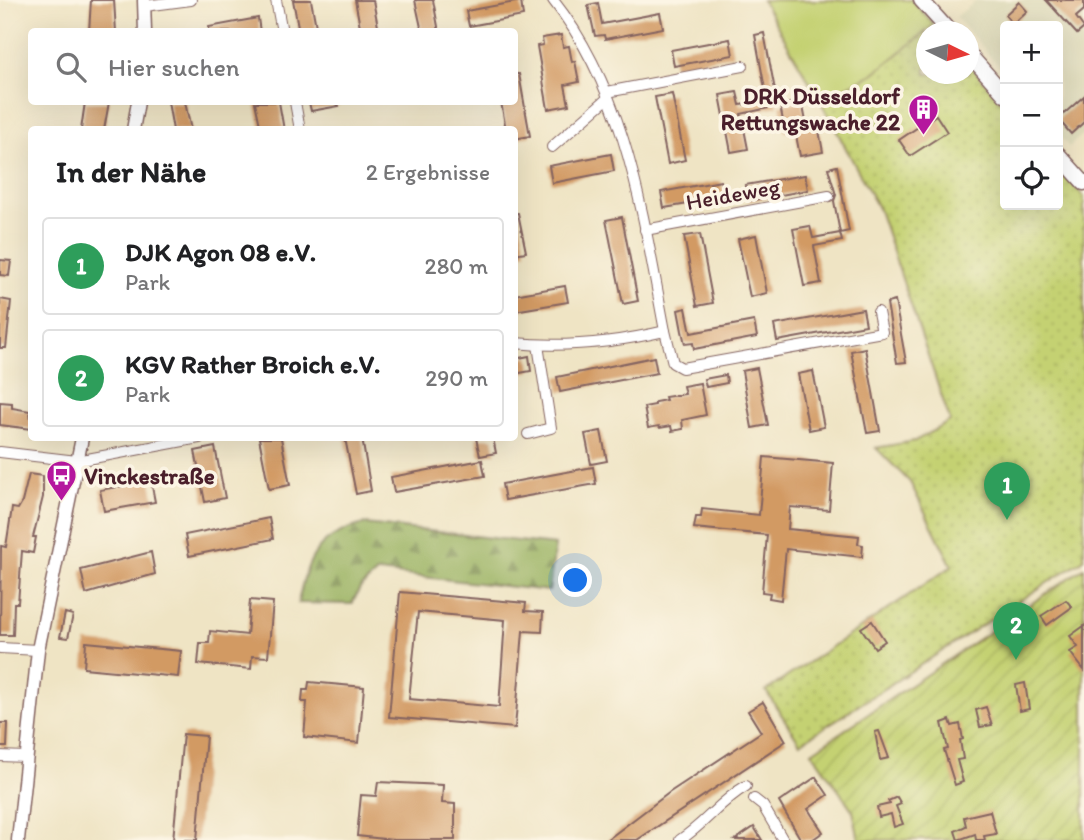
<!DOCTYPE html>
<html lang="de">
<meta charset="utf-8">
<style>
:root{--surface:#fff;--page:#f2f2f2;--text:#202124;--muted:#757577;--line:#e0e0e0;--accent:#1a73e8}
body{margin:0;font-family:Itim,sans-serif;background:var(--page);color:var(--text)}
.controls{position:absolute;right:21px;top:21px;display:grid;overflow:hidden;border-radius:7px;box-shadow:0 7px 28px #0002}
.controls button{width:63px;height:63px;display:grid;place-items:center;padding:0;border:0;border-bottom:2px solid var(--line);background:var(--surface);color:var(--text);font:35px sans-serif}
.compass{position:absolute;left:916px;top:21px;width:63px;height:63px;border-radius:50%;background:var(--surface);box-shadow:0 7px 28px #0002;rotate:95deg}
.you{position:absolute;left:576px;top:581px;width:24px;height:24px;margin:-18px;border:5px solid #fff;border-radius:50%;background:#1a73e8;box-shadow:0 0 0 10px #1a73e833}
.badge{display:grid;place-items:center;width:46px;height:46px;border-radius:50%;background:var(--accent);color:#fff;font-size:23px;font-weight:700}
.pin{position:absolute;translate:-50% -58px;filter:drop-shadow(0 2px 4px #0008)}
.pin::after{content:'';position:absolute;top:37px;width:24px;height:21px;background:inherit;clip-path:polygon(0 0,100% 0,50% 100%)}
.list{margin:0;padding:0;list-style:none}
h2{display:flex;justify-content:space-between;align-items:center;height:91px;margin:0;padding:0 28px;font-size:30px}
h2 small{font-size:23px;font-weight:400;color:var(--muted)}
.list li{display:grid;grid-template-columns:46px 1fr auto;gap:21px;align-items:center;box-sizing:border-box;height:98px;margin:0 14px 14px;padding:0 14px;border:2px solid var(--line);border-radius:7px}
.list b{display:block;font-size:26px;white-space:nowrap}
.list p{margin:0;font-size:23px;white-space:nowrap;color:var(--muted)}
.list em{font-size:23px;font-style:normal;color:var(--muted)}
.icon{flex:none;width:38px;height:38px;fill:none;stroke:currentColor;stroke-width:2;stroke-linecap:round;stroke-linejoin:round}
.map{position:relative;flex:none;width:1084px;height:840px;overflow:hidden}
.search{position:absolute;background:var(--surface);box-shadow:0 7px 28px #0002;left:28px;top:28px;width:490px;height:77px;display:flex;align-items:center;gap:18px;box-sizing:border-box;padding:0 24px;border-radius:7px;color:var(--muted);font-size:26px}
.panel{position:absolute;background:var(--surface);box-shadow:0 7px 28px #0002;left:28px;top:126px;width:490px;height:315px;border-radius:7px}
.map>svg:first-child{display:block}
.built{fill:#ddd9b8}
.grass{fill:#c4d172;stroke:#87784e;stroke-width:2}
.forest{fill:url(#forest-firs);stroke:#726948;stroke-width:2}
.park{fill:url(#park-dots);stroke:#87784e;stroke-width:2}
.garden{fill:url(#garden-furrows);stroke:#87784e;stroke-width:2}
.building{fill:#d29a63;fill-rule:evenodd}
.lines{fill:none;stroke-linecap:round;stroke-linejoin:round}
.minor-casing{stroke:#846461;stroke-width:12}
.tertiary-casing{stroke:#846461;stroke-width:15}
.secondary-casing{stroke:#846461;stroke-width:17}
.minor{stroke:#fff;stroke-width:10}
.tertiary{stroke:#fff;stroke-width:12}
.secondary{stroke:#fff;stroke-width:14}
.labels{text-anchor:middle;stroke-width:7;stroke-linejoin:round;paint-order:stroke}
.poi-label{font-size:23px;font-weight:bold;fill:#4a1f2b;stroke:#fcf5e5;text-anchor:end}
.street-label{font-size:23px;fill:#4a1f2b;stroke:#fcf5e5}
</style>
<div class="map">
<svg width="1084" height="840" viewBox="0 0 1084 840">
<defs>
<pattern id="forest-firs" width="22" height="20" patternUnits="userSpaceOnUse" patternTransform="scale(1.75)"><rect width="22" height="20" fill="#9bb364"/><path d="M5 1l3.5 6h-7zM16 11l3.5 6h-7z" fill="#809153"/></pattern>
<pattern id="park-dots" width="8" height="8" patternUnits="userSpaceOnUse" patternTransform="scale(1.75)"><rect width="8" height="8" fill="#c4d172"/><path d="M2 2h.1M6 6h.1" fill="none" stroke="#aab363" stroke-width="1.8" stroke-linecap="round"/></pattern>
<pattern id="garden-furrows" width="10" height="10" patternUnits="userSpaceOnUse" patternTransform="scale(1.75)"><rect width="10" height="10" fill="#c4d172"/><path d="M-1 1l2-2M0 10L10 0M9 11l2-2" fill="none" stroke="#aab363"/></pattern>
</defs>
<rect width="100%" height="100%" fill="#fcf5e5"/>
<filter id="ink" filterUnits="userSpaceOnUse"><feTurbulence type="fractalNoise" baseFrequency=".0143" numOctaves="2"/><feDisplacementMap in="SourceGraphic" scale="14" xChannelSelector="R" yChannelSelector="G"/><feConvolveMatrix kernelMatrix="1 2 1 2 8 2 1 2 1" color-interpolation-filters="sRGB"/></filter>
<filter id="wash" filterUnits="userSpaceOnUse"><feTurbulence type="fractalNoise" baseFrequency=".00686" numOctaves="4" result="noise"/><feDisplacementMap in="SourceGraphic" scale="28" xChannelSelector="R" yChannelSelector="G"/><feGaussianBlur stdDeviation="1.57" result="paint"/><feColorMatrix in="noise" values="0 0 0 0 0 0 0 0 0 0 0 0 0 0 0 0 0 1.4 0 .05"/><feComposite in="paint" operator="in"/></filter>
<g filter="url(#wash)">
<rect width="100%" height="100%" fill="#efe4c4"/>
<!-- built -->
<polygon class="built" points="977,0 1084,0 1084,133 1069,147 1058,134 1058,26 1005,26 1005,73 956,17"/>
<!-- grass -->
<polygon class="grass" points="762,0 912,0 934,25 873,74 820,100"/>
<!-- forest -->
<path class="forest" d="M365,524L555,545L549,591L378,572L360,588L352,604L298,603C307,558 317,535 365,524Z"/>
<!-- park -->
<polygon class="park" points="926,32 926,74 968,74 969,64 1005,106 1005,205 1058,205 1058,167 1084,197 1084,559 800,743 766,691 952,566 910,482 876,448 915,441 950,421 879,210 820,100 873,74"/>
<!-- garden -->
<polygon class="garden" points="1084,568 1084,840 859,840 853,811 812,752"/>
<g id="blocks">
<!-- building -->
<g class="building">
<polygon points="91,0 114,0 116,32 89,32"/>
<polygon points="293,0 311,0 317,32 299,32"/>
<polygon points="355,0 373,0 379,32 361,32"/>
<polygon points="415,0 433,0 439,32 422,32"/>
<polygon points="1046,0 1084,0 1084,10 1076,17 1084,28 1077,34"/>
<polygon points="521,1 523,16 469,26 466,11"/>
<polygon points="1019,2 1027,11 1013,24 1005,15"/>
<polygon points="598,3 602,24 660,13 663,28 605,39 604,35 595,36 588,5"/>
<polygon points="258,18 260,32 209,32 209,27"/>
<polygon points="764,33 778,106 741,114 748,149 731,152 720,95 737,92 740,105 767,100 755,35"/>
<polygon points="561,35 563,47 569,46 572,62 575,61 579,82 565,85 569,105 548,109 537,46 543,45 542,38"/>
<polygon points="730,39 733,55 674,66 671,50"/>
<polygon points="514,74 519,74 530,136 514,139 514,130 506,130 501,102 514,102"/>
<polygon points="672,94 685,160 668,164 655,97"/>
<polygon points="1084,96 1084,122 1071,134 1058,119"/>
<polygon points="802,101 807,127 818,125 823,152 800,156 795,130 785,132 780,105"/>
<polygon points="85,102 109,102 104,130 81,130"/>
<polygon points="168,102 185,102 191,130 173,130"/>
<polygon points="255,102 279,102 284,130 261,130"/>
<polygon points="309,102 338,102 339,106 311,111"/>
<polygon points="936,115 947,132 910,156 899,140"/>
<polygon points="611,154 614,171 552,183 549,166"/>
<polygon points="837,166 849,231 840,233 834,201 836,195 828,168"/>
<polygon points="805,175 808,190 748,201 745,185"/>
<polygon points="721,181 724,198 664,208 661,192"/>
<polygon points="514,213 518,213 526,252 514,254"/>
<polygon points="622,217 638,301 623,304 606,220"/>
<polygon points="810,226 813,238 840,233 842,241 814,246 821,283 804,286 793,229"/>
<polygon points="700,234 713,303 697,306 684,236"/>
<polygon points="756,235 767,293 750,297 738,239"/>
<polygon points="0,260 11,261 9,276 0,275"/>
<polygon points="565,286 568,302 514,311 514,295"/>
<polygon points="0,299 11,301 6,348 0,348"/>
<polygon points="895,301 906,362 897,363 887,303"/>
<polygon points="686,308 691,333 754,321 757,337 694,349 693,343 685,344 682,331 678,310"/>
<polygon points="863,309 866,325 777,341 774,325"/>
<polygon points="865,348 880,431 867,433 851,351"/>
<polygon points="529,356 531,371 514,374 514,359"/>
<polygon points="654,357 657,373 560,392 557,377"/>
<polygon points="757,368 768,425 752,428 742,371"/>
<polygon points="813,371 824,427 809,430 798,374"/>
<polygon points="726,375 727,383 706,387 704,379"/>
<polygon points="700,383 706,415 682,420 683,429 672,431 671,426 660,428 659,426 648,428 644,407 655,405 655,402 666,400 665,397 685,394 683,386"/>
<polygon points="0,402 12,403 12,408 30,411 32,429 0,425"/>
<polygon points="601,431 607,461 591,464 585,434"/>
<polygon points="259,438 281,438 290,485 269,489"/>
<polygon points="345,438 362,438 371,491 356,494"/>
<polygon points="476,438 493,438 496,453 480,456"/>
<polygon points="215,447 225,498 205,502 195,451"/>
<polygon points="764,457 833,463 829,510 790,507 788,529 859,536 858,544 863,545 862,557 786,549 781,600 769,598 770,593 762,592 767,535 694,528 696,517 701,517 702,509 759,515"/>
<polygon points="482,460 485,476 394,492 391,477"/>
<polygon points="593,467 596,484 505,500 502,484"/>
<polygon points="29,474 43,476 43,497 33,537 36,537 33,553 22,551 18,603 14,603 13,635 0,635 1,546 6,547 12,508 18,509 22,502"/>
<polygon points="151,481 155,502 104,511 100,490"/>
<polygon points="269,518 273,539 189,556 185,535"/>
<polygon points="151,552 155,574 86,594 81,570"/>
<path d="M400,592L526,603L525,611L543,612L542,632L523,631L515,728L389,717ZM418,612L505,620L499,707L409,699Z"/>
<polygon points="250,600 273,602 268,657 252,656 251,669 198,664 200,643 209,643 210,631 247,635"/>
<polygon points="1066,600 1072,607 1047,625 1041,616"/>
<polygon points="65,613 73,615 68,638 60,637"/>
<polygon points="872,621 885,641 875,648 861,628"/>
<polygon points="1084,626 1084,670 1070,652 1078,647 1070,636"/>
<polygon points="86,642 181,651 178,677 84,668"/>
<polygon points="309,682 364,687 359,743 304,737 307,702 302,702 303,690 308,690"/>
<polygon points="1025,683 1029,709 1020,711 1016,685"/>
<polygon points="763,702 786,741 637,840 607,840 670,792 761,732 748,711"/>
<polygon points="986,707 992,725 980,727 976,710"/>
<polygon points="950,720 952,726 960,724 963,739 960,740 963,759 957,760 963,782 955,785 944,750 948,749 942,723"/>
<polygon points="0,723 8,723 7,747 0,747"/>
<polygon points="879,731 889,758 880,760 875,732"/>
<polygon points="183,734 206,736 197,840 173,840"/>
<polygon points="816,777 828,795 808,809 823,832 812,840 801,840 779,802"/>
<polygon points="378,782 443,785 442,803 455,804 455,840 394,840 357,836 361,795 376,796"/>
<polygon points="897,797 901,804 896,806 903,824 894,827 891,814 879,817 877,807 890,804 888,801"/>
<polygon points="990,811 996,834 984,836 985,840 976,840 975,834 958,840 955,831 966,826 964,817"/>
<polygon points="754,827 762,840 735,840"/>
</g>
</g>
</g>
<g filter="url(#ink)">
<use href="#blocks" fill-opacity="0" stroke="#846461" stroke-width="2"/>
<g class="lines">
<defs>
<g id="minor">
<polyline points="276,0 282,32"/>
<path d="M553,0C627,93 643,217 665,331"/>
<polyline points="145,6 191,0"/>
<polyline points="607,92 743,66"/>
<polyline points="295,102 300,130"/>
<polyline points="552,147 608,98"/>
<polyline points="645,230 829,196"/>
<path d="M514,343C566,348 614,343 665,331L673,363L682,368L882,332L878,312"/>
<polyline points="528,434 551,428 538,345"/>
<polyline points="0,452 77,461 199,438"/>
<polyline points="0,648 38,650"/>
<polyline points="0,756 25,757"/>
<polyline points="754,799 763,806 783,840"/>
<path d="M680,840C706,823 720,801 746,786"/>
</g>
<g id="tertiary">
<polyline points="144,0 145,32"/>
<polyline points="133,130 138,102"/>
<polyline points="18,840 38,650 82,438"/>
</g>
<g id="secondary">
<polyline points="921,0 950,32"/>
<polyline points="968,53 1005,95"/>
<polyline points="1058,154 1084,183"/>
</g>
</defs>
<!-- minor casing -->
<use href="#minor" class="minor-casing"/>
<!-- tertiary casing -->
<use href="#tertiary" class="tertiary-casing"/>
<!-- secondary casing -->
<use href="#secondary" class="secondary-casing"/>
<!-- minor -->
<use href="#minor" class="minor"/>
<!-- tertiary -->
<use href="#tertiary" class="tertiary"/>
<!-- secondary -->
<use href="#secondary" class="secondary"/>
</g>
</g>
<!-- icons -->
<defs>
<symbol id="building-pin" viewBox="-11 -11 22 30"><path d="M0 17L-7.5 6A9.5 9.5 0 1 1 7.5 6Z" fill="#b5179e" stroke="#fcf5e5"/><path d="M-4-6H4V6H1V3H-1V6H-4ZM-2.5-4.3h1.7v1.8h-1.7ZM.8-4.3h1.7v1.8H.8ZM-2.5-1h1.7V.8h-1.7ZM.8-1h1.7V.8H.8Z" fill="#fff"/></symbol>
<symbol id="bus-pin" viewBox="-11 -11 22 30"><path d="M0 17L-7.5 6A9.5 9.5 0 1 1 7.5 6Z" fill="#b5179e" stroke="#fcf5e5"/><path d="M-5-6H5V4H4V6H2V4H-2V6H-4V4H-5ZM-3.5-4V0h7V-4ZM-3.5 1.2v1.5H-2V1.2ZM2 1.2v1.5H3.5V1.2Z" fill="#fff"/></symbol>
</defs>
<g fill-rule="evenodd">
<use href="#building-pin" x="906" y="92" width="35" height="47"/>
<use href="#bus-pin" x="44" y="458" width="35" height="47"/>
</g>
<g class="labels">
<!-- poi labels -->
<g class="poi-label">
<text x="900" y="104">DRK Düsseldorf<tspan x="900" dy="26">Rettungswache 22</tspan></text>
<text x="84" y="484" text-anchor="start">Vinckestraße</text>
</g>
<!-- street labels -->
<g class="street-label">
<text transform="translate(733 194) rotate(-10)" y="8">Heideweg</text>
</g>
</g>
</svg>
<div class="controls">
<button>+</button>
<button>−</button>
<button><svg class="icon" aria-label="locate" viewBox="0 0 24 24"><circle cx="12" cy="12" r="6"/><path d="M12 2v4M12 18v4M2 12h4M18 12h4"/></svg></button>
</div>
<svg class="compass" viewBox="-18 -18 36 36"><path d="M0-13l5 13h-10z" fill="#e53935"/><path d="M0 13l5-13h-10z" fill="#757577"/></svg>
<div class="you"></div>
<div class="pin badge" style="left:1007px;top:520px;background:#2e9e5b">1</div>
<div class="pin badge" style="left:1016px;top:660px;background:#2e9e5b">2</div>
<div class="search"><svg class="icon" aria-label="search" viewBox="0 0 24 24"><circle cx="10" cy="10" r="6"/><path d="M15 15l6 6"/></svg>Hier suchen</div>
<section class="panel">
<h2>In der Nähe<small>2 Ergebnisse</small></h2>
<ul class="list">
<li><span class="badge" style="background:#2e9e5b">1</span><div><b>DJK Agon 08 e.V.</b><p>Park</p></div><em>280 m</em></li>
<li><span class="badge" style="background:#2e9e5b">2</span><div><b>KGV Rather Broich e.V.</b><p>Park</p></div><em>290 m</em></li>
</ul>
</section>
</div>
